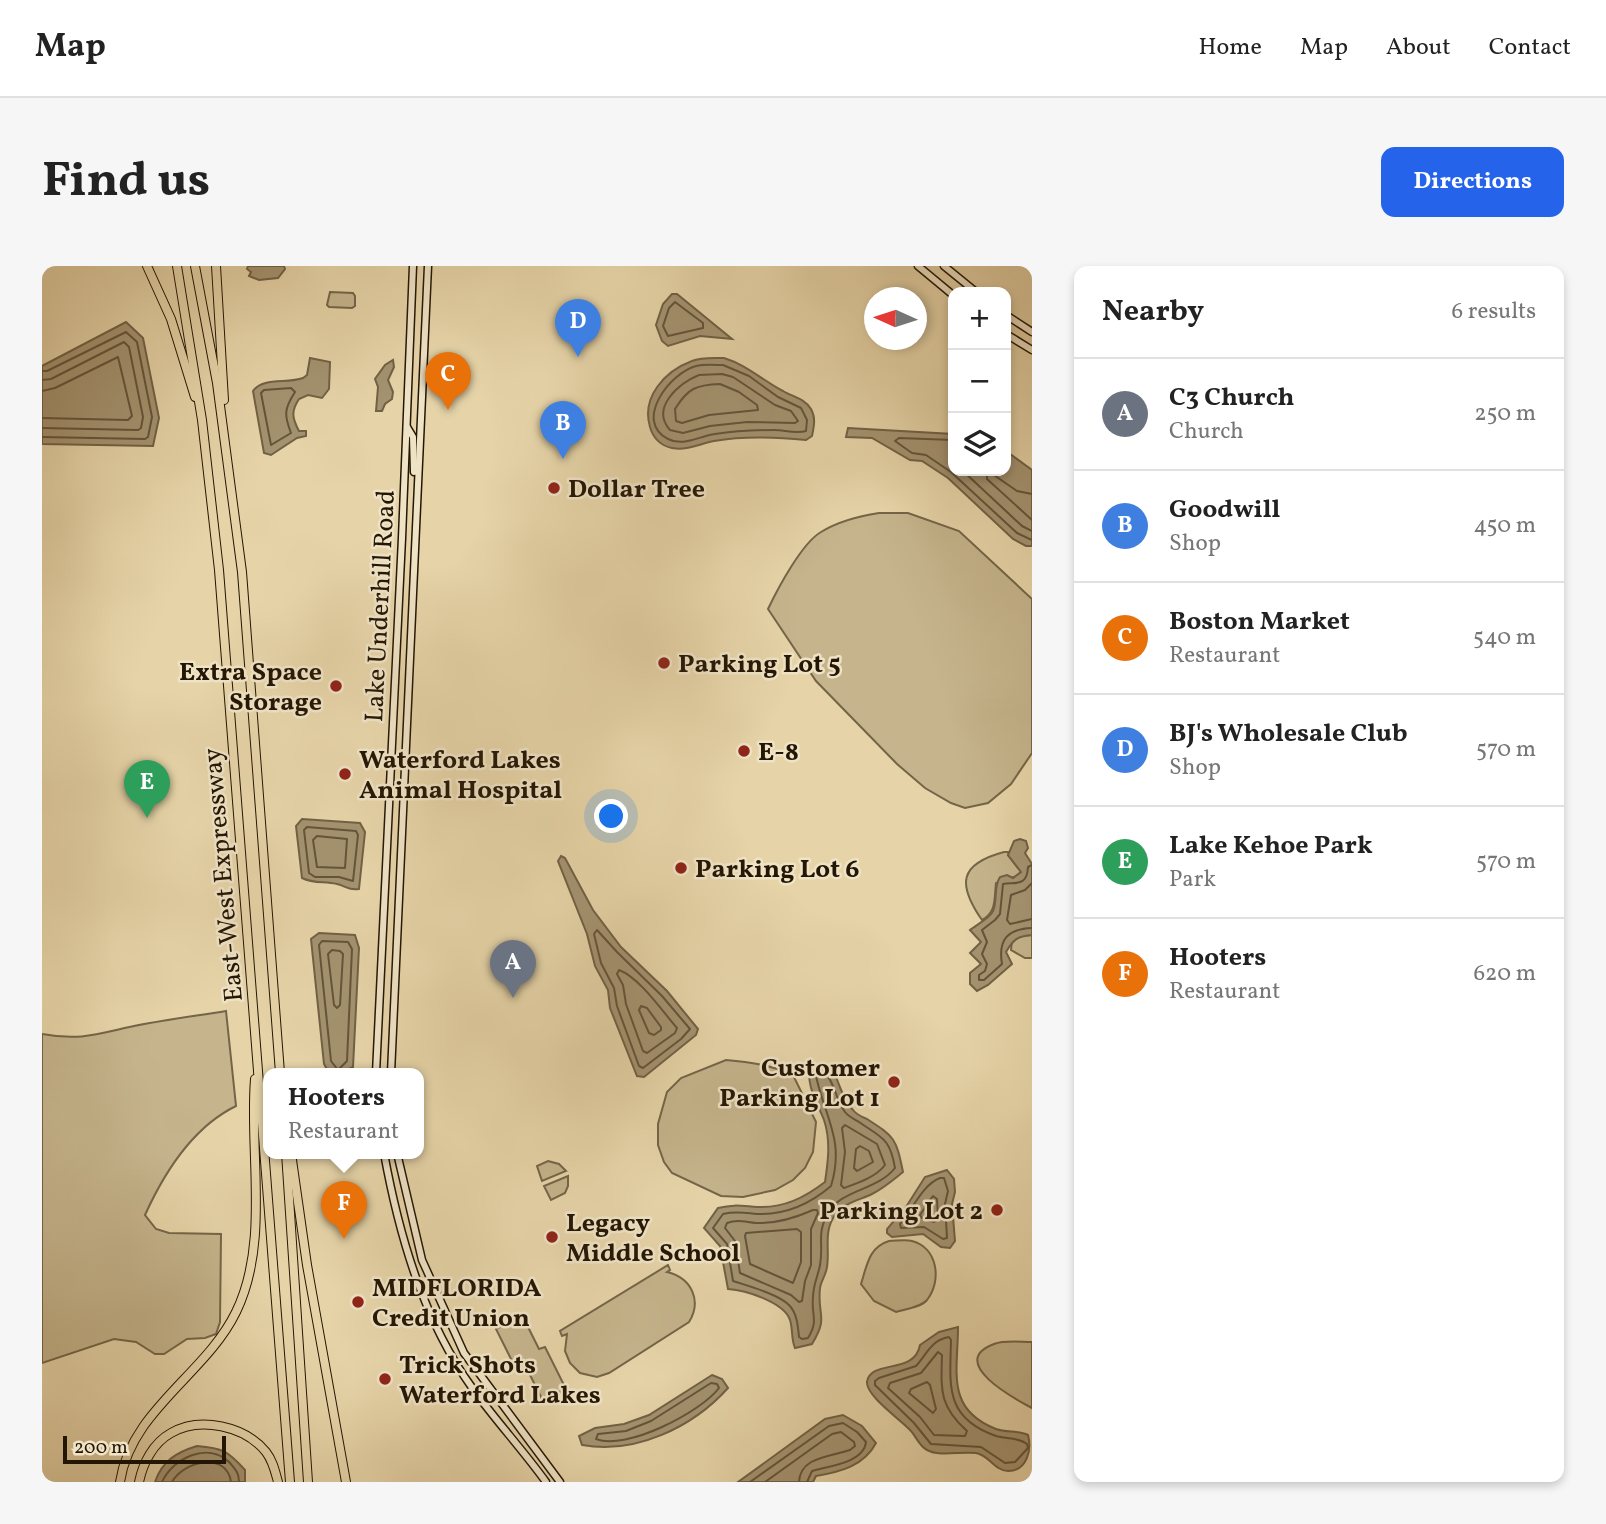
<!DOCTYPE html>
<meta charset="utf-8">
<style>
:root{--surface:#fff;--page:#f6f6f6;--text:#222;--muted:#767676;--line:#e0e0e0;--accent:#2563eb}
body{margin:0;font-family:Vollkorn,serif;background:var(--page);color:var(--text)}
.controls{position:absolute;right:21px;top:21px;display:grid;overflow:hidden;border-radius:14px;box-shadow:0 4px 10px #0003}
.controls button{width:63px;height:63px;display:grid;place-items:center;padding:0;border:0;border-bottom:2px solid var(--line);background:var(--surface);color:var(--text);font:35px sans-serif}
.compass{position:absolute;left:822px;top:21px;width:63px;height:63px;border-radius:50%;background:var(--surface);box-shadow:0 4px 10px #0003;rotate:273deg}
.scale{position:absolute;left:21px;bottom:18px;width:163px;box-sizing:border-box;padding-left:7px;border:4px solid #241604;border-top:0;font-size:19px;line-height:24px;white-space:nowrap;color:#241604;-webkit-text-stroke:5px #efe3c6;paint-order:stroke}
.you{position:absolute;left:570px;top:551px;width:24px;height:24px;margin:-18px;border:5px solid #fff;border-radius:50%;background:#1a73e8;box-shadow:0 0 0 10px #1a73e833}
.badge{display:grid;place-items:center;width:46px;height:46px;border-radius:50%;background:var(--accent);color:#fff;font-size:23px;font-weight:700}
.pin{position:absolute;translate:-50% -58px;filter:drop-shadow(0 2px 4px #0008)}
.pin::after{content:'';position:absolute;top:37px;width:24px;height:21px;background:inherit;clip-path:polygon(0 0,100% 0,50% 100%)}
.popup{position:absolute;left:221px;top:802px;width:161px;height:91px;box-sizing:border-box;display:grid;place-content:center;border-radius:14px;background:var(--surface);filter:drop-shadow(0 2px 5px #0005);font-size:23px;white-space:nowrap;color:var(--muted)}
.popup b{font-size:26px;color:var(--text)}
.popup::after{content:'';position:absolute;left:50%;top:100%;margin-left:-14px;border:14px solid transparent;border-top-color:var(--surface)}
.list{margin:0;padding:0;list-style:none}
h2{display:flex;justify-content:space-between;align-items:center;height:91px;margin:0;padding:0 28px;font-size:30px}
h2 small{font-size:23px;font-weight:400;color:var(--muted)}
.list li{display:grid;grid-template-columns:46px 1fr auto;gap:21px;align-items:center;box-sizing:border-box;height:112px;padding:0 28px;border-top:2px solid var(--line)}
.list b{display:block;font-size:26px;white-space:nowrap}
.list p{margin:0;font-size:23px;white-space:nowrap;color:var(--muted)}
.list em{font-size:23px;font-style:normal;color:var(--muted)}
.icon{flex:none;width:38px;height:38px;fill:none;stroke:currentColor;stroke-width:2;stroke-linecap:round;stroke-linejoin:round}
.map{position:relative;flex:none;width:990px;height:1216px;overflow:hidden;border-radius:14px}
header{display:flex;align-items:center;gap:42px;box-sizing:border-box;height:98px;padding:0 35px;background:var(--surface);border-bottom:2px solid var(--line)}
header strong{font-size:33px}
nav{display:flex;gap:38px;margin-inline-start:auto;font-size:24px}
.intro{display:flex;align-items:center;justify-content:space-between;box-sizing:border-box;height:168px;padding:0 42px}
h1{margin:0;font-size:49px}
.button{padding:18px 32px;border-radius:14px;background:var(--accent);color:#fff;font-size:24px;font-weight:700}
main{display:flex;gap:42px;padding:0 42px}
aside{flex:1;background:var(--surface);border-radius:14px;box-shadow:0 4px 10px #0003}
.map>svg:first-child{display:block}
.green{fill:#c5b48c;stroke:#746548;stroke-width:2}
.water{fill:#a49370;stroke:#716145;stroke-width:2}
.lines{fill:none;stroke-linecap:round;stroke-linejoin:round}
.shore{stroke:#64543a;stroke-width:2}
.secondary-casing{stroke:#241604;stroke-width:9}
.highway-casing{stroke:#241604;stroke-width:10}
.secondary{stroke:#efe3c6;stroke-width:6}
.highway{stroke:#e6d4a8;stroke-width:8}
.poi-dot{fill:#8f2418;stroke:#efe3c6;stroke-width:2.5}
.labels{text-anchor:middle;stroke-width:5;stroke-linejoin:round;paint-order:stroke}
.poi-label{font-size:26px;font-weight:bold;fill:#241604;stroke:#efe3c6;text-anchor:start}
.street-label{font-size:26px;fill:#241604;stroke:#efe3c6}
</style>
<header>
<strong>Map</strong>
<nav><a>Home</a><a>Map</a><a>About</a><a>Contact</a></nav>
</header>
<div class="intro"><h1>Find us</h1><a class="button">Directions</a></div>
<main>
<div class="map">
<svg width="990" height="1216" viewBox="0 0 990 1216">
<rect width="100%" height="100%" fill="#e6d4a8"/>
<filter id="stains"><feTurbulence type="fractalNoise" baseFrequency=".00286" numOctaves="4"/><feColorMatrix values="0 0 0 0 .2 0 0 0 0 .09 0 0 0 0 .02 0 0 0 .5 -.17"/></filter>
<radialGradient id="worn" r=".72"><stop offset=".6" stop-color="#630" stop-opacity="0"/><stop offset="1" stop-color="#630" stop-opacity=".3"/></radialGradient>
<!-- green -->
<g class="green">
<polygon points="288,26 311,27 313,30 313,40 310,42 287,41 285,39"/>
<path d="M837,247H866L917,265L990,333V487L969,518L946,537L923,542L909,537L883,522L855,498L774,415L726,343C736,322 760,277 779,266C797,255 817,250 837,247Z"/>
<path d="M962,586H967L966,589L979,606L975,610L954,617C952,632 955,646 940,654C915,618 917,598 962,586Z"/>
<polygon points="990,669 990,692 983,692 969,684 970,675 980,670"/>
<path d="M184,745L194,840C151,861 122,907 103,949L114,963L127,967L179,968L178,1056L174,1068L163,1072L145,1073L122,1088H113L94,1076L72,1073L0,1097V768C38,775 55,768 92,760C122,754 153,750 184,745Z"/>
<path d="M684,794C708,796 729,799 751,809L774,856L771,886L763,902L751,914L733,924L701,931L679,930L630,907L622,896L616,879V858L625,826L639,812Z"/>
<polygon points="506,895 517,898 524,905 500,915 495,900"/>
<polygon points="526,910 526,920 523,927 509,934 502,920"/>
<path d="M847,975C854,975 863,973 870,975C896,982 900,1015 885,1034C878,1042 863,1043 854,1046L832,1035L819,1018C825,999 827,981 847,975Z"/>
<path d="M626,999L628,1004L625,1006C650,1012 660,1035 647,1056L567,1107L555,1111L538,1107L528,1097L523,1085L525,1068L520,1070L518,1065Z"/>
<polygon points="480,1049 497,1083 503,1081 524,1123 501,1135 480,1093 471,1097 454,1063"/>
<path d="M990,1076V1142C973,1133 904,1096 952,1078C962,1074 978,1076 990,1076Z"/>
</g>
<!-- water -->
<g class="water">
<polygon points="206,0 242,0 243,3 236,12 217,14 207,10 209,6 205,3"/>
<polygon points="630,28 635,28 690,73 658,70 626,80 620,75 614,59 621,38"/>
<polygon points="84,56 101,72 117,152 111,180 0,178 0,100"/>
<path d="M268,92L288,96L287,123L280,132L266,129L257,133C249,145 250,152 257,165H264V170L255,172L229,189L222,187L211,125C221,111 245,118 261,112L265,109Z"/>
<path d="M682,92C705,99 720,114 741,125C751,131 762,132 769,143C774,152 772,160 770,170L764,174C733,171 702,170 672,175C657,178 645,185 630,182C619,180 611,172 608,161C599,131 623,105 650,95C659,91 671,92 682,92Z"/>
<polygon points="351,94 352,101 346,114 351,126 350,133 343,138 340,145 334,145 336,121 333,113 343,99"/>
<polygon points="806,162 911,168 911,205 964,205 964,185 990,204 990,280 984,280 971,273 906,212 880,195 868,194 830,172 804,171"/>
<path d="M260,553L318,557L323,566L317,623C307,625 304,620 295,618C282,615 272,618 260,612L254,560Z"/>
<path d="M978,573L984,575L986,582L983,587L990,598V669C975,670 971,674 964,686L970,698L946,719L935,725L928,718V707L939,698L928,687L939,676L928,664C934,659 948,652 951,645C956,634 951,622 958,611L965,609L971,612L979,606L966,589L972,575Z"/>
<polygon points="519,590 523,592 551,644 579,681 625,725 656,763 654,769 602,811 595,810 568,742 566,724 553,700 545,668 516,595"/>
<polygon points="277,667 313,669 317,682 311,801 301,806 286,805 282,798 269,673"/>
<path d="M777,798L788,799C797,813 799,832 811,844C814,848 820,851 825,853C853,871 854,872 861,906C851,914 842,922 830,928C818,934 801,937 793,949C781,966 788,983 785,1001C784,1009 779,1015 778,1022C775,1051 787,1050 770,1078L753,1082C749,1073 751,1063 748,1054C742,1036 703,1024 686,1023L678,980L662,962L676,942C692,938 700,940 715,941C742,942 762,932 783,916C786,896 789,875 782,854C775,836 764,820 768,800Z"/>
<polygon points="905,904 912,913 913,926 910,938 913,975 908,982 899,981 881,968 850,971 845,967 845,963 864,941 883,911"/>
<path d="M916,1061C916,1105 903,1143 954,1163C965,1167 976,1164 986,1169C990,1184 985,1205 966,1205C953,1205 947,1189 934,1187C919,1185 898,1191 885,1184C877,1180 874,1170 868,1164C859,1154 824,1130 825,1116C828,1093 873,1109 878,1079L897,1066Z"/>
<path d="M670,1109L680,1113L686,1122C651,1161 593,1189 540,1179L537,1170L553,1162L582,1158L607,1149Z"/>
<path d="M801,1149L820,1160L834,1177C822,1200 798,1206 774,1210L771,1216H696L783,1153Z"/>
<path d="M155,1180C181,1182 186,1185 203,1204V1216H113C120,1195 135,1186 155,1180Z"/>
</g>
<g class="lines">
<!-- shore -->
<g class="shore">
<polygon points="633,36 661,57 661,62 626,70 621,60 627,42"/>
<path d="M681,99L707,110L736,131L759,142L765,154L764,165C754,168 742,164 732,164C712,164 692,165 673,168C657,170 641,181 626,173C591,155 628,107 654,100C662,98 673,99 681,99Z"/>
<polyline points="0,105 5,105 84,66 95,76 110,151 106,171 103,173 0,171"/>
<path d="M657,109L680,108L691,111L733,139L749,145L756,155L753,157L705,156L668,160L641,167L628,164C608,142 637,117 657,109Z"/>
<polyline points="0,114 9,113 82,76 87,81 101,151 99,162 96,164 0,162"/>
<path d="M678,118L697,126L715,139L716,144L667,149L640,157L634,155L633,143C646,122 654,119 678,118Z"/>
<path d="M249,122L253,126C242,143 242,149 249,167L229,179L219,127L222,124Z"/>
<polyline points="0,125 13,122 76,91 90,150 86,154 0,152"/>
<polyline points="911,174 857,172 853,175 870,187 884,189 909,206 975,267 990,274"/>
<polyline points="921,205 980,260 990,265"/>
<polyline points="990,228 975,225 949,207 945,209 945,213 990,254"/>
<polygon points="265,561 314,565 316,569 311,615 297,611 273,611 267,607 262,564"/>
<polygon points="275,570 305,573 303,602 275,601 271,574"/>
<path d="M990,599L986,601C985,621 974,616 961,618L958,648L953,654L940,664L945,676L940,688L945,698L943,705L937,709V714H942L960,698C956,674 965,663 990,662"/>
<polyline points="990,617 983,624 969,629 965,654 968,658 990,653"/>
<polygon points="555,664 575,686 620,730 648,763 639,773 601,802 597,800 575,740 572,722 559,697 552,668"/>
<polygon points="280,675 306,676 310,683 305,795 296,804 289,795 277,679"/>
<polygon points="290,684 298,685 301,688 298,739 295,742 292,739 286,688"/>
<path d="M577,704C598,712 620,745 635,762L633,767L605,787L601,785L584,738L581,719L575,708Z"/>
<polygon points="599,740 605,742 619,761 619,764 612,769 607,767 597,744"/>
<path d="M776,805L783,806C793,818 794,834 803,846C807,851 812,853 817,856C840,872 848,872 853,902C836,924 798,924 786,947C774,969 782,977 778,999C776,1010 771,1019 771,1031C769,1050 777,1054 766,1072L760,1073L757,1071C756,1060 755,1047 747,1039C736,1028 706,1020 691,1015L685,978L671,962L681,948C694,945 703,947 715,948C743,949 768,938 789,920C803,874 783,852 774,810Z"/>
<path d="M803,859L835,878L843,899C834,911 816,917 802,922L799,919L803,886L800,862Z"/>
<polygon points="818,880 827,885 831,896 815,905 812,902 814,883"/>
<path d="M898,912H902L906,925L903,938L905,972L901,973L882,961L859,962L858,958C871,943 880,919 898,912Z"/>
<polygon points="891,930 895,933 896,953 892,956 880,952 878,949"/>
<path d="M771,944H775L776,947L769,963V999L763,1015L760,1035L757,1036L749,1029L698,1007L693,975L683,962L685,957C696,953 703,956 714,957C735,958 753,952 771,944Z"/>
<polygon points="755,963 759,966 759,996 751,1017 708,998 703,970 704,967"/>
<path d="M907,1071L909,1074C908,1119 902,1152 954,1170C964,1173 976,1171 985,1178L986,1182L973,1196L963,1197L939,1181L889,1178L872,1157L833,1119V1115L837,1112L874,1100C885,1088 889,1074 907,1071Z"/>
<path d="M896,1086L900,1089C899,1124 897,1140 925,1165L923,1170L892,1169L878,1151L846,1122L848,1117L879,1107Z"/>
<polygon points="885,1116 888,1119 894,1143 891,1147 867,1127 869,1123"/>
<path d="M669,1117L675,1118L677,1122C659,1146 584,1185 554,1173L556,1168L584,1165L609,1155Z"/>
<path d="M120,1216C131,1192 166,1175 188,1197C194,1204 197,1207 197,1216"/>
<path d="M130,1216C141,1195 185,1185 189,1216"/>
<path d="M708,1216L787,1160L801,1157L815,1166L824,1176C822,1197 786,1200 770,1205L765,1216"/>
<path d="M723,1216L790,1168L799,1166L812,1176L813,1180L808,1184C787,1191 758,1191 757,1216"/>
</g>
<defs>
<g id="secondary">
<polyline points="876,0 911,29"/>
<polyline points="902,0 934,26"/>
<polyline points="964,49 990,66"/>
<polyline points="964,68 990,84"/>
<polyline points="365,161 371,171 372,206"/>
<polyline points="334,807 360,272 371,0"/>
<polyline points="349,807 386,0"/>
<path d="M342,887C357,969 381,1054 431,1123C454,1155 481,1184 504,1216"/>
<polyline points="355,887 380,994 422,1087 518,1216"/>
</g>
<g id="highway">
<polyline points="105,0 129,53 153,131"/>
<polyline points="135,0 160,154 177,304 248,1216"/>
<polyline points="153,0 175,117 200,306 238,807"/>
<polyline points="174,0 182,134"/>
<polyline points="244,887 266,1216"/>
<polyline points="249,887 265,999 304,1216"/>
<path d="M78,1216C89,1144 164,1108 194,1046C228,977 207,887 213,813"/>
<path d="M97,1216C101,1197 111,1177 129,1167C158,1150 203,1160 224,1186C231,1195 233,1205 236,1216"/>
</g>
</defs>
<!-- secondary casing -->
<use href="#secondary" class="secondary-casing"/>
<!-- highway casing -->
<use href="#highway" class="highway-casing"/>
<!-- secondary -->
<use href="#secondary" class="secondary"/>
<!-- highway -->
<use href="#highway" class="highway"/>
</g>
<!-- markers -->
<g class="poi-dot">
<circle cx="512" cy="222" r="7"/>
<circle cx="622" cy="397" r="7"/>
<circle cx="294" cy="420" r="7"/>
<circle cx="702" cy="485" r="7"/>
<circle cx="303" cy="508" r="7"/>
<circle cx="639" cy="602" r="7"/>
<circle cx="852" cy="816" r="7"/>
<circle cx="955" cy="944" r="7"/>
<circle cx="510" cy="971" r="7"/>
<circle cx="316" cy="1036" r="7"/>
<circle cx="343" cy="1113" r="7"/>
</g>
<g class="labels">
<!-- poi labels -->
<g class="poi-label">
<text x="526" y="231">Dollar Tree</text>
<text x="636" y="406">Parking Lot 5</text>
<text x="280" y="414" text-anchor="end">Extra Space<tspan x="280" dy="30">Storage</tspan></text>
<text x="716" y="494">E-8</text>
<text x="317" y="502">Waterford Lakes<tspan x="317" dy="30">Animal Hospital</tspan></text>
<text x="653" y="611">Parking Lot 6</text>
<text x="838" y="810" text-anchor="end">Customer<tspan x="838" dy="30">Parking Lot 1</tspan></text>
<text x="941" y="953" text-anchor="end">Parking Lot 2</text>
<text x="524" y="965">Legacy<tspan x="524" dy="30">Middle School</tspan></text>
<text x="330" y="1030">MIDFLORIDA<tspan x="330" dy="30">Credit Union</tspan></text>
<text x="357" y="1107">Trick Shots<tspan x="357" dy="30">Waterford Lakes</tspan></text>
</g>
<!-- street labels -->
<g class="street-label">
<text transform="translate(337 340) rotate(-87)" y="9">Lake Underhill Road</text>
<text transform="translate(180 609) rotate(-95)" y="9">East-West Expressway</text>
</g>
</g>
<rect width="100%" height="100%" filter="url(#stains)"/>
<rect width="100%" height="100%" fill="url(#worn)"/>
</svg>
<div class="controls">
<button>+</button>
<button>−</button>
<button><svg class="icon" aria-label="layers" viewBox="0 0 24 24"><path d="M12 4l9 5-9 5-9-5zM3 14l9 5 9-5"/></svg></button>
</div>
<svg class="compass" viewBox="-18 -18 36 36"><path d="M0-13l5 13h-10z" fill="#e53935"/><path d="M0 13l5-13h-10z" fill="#767676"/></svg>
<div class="scale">200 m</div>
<div class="you"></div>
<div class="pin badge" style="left:471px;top:732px;background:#6b7280">A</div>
<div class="pin badge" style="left:521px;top:193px;background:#3f7fe0">B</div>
<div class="pin badge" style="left:406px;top:144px;background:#e8710a">C</div>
<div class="pin badge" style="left:536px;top:91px;background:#3f7fe0">D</div>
<div class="pin badge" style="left:105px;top:552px;background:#2e9e5b">E</div>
<div class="pin badge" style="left:302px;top:973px;background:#e8710a">F</div>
<div class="popup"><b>Hooters</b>Restaurant</div>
</div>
<aside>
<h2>Nearby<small>6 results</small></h2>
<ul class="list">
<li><span class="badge" style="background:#6b7280">A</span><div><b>C3 Church</b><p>Church</p></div><em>250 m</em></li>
<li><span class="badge" style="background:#3f7fe0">B</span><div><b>Goodwill</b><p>Shop</p></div><em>450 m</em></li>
<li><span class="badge" style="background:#e8710a">C</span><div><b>Boston Market</b><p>Restaurant</p></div><em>540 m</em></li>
<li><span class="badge" style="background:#3f7fe0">D</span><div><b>BJ's Wholesale Club</b><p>Shop</p></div><em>570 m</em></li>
<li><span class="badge" style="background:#2e9e5b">E</span><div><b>Lake Kehoe Park</b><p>Park</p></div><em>570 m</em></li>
<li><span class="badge" style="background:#e8710a">F</span><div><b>Hooters</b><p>Restaurant</p></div><em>620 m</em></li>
</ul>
</aside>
</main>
